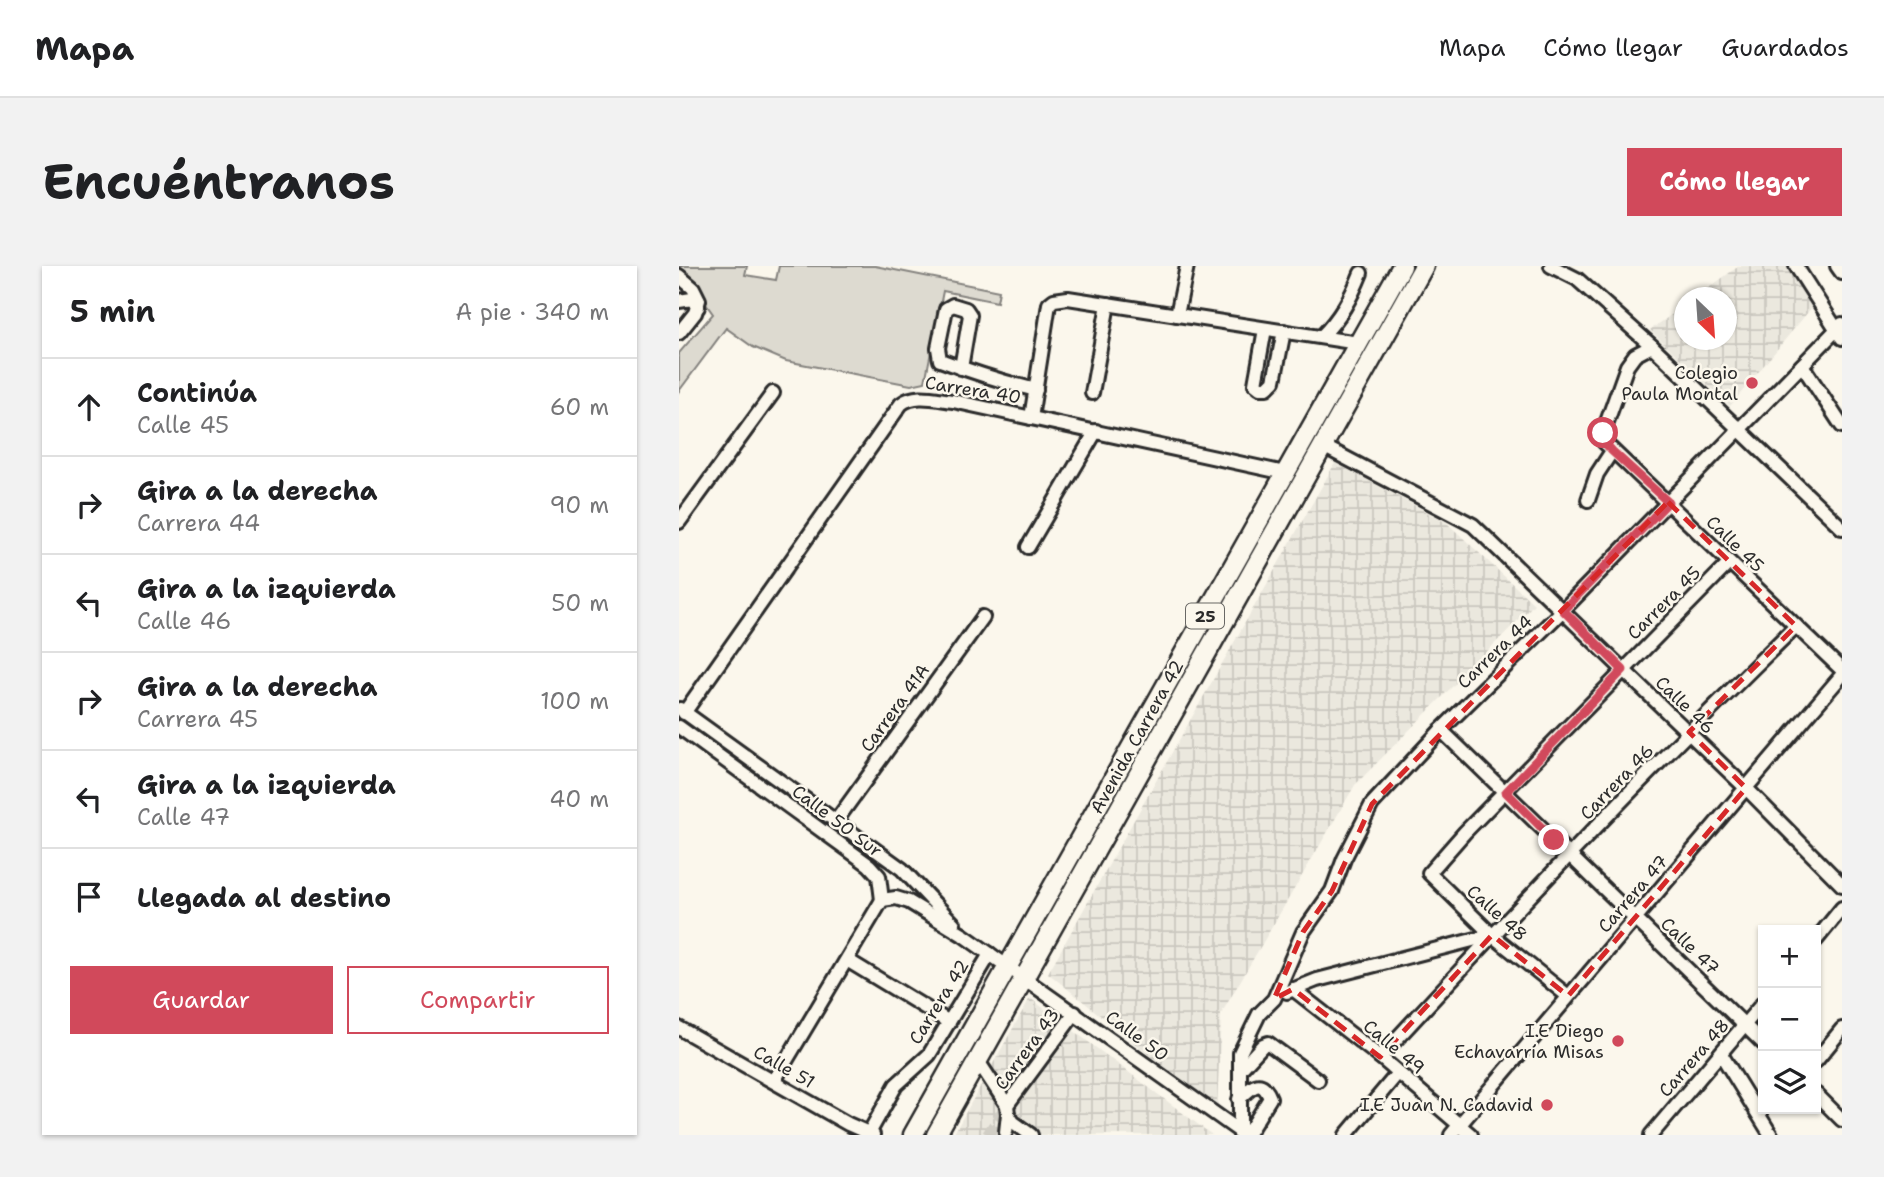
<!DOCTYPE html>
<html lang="es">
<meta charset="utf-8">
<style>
:root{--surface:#fff;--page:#f2f2f2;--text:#202124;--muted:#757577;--line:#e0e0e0;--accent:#d1495b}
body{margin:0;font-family:"Shantell Sans",sans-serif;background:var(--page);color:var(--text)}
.controls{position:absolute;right:21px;bottom:21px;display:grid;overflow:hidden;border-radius:0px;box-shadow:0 2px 5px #0004}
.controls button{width:63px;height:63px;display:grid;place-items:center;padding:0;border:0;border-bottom:2px solid var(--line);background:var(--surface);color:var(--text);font:35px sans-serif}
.compass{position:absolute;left:995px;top:21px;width:63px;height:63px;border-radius:50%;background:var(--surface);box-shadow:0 2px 5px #0004;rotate:155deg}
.stop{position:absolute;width:21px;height:21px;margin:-16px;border:5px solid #d1495b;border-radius:50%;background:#fff}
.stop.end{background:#d1495b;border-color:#fff;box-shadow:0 2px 7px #0008}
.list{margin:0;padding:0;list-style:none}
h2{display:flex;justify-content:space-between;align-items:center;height:91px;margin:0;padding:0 28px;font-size:30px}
h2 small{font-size:23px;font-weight:400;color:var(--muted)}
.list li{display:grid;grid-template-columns:46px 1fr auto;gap:21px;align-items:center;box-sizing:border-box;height:98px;padding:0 28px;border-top:2px solid var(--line)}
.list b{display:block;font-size:26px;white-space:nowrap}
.list p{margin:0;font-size:23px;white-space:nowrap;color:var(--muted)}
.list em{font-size:23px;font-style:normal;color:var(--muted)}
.actions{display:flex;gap:14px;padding:21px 28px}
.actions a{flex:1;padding:16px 0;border:2px solid var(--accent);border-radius:0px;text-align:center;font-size:24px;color:var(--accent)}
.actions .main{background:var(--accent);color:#fff}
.icon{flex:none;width:38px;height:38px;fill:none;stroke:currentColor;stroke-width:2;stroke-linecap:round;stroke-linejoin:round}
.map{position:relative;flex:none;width:1163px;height:869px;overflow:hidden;border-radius:0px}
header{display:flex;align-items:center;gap:42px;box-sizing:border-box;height:98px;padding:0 35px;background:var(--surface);border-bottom:2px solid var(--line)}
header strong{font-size:33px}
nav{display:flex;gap:38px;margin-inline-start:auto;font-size:24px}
.intro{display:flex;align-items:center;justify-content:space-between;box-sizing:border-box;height:168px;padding:0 42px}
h1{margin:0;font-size:49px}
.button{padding:18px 32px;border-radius:0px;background:var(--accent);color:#fff;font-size:24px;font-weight:700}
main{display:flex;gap:42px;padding:0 42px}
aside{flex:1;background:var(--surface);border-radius:0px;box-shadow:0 2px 5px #0004}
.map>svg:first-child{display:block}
.industrial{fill:url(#industrial-grid)}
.green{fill:#dddad0;stroke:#84827e;stroke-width:2}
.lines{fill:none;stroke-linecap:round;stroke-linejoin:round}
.minor-tunnel{stroke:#d1cec5;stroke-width:12;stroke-dasharray:12 6;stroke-linecap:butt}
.minor-casing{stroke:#2b2b2b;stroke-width:18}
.highway-casing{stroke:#2b2b2b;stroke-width:23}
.minor{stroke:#fbf7ec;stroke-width:12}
.highway{stroke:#fbf7ec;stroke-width:18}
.route{stroke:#d1495b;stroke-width:9}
.marked{fill:none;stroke:#d62828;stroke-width:5;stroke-dasharray:14 9;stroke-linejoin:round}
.poi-dot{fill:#d1495b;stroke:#fbf7ec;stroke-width:2.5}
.labels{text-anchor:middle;stroke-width:5;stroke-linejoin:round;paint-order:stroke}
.shield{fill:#fbf7ec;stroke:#696865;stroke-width:2}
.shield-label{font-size:16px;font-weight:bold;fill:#2b2b2b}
.poi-label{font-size:18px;fill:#2b2b2b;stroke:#fbf7ec;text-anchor:end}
.street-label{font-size:18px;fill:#2b2b2b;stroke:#fbf7ec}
</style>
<header>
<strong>Mapa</strong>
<nav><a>Mapa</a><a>Cómo llegar</a><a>Guardados</a></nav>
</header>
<div class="intro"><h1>Encuéntranos</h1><a class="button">Cómo llegar</a></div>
<main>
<aside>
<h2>5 min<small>A pie · 340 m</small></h2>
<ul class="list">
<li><svg class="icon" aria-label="ahead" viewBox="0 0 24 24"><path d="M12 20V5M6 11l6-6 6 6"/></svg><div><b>Continúa</b><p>Calle 45</p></div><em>60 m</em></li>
<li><svg class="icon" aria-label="right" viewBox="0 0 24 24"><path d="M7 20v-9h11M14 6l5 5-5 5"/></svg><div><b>Gira a la derecha</b><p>Carrera 44</p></div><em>90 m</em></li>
<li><svg class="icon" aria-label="left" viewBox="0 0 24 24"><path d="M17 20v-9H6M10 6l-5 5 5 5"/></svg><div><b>Gira a la izquierda</b><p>Calle 46</p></div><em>50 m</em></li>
<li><svg class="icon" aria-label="right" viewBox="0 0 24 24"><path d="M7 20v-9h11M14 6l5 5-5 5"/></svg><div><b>Gira a la derecha</b><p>Carrera 45</p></div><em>100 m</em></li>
<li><svg class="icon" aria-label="left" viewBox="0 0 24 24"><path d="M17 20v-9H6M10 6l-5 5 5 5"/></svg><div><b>Gira a la izquierda</b><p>Calle 47</p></div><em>40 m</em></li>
<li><svg class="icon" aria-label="arrive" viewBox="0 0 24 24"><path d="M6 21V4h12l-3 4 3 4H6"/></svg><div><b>Llegada al destino</b></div></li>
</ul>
<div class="actions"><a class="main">Guardar</a><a>Compartir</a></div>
</aside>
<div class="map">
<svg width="1163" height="869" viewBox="0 0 1163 869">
<defs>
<pattern id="industrial-grid" width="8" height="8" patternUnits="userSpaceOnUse" patternTransform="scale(1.75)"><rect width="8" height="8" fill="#ebe8de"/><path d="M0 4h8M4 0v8" fill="none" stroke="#cac7bf"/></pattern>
</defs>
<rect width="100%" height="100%" fill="#fbf7ec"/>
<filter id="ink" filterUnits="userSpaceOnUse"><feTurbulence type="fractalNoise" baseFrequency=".0143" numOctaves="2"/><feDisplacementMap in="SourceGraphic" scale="14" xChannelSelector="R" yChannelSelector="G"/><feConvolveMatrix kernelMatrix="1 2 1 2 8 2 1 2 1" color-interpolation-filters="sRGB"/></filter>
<g filter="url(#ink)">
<!-- industrial -->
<g class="industrial">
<polygon points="1060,0 1112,0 1139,34 1051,140 971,64 1005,40 1006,74 1048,74 1048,32 1017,31"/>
<polygon points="656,197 768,257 855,338 676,519 542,748 538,844 369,707"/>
<polygon points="351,732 533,869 274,869"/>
</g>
<!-- green -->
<polygon class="green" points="0,0 68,0 66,9 97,14 100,0 196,0 320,25 318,36 264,25 246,116 232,119 107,95 74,81 47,62 0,125 0,87 34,48"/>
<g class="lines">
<!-- minor-tunnel -->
<polyline class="minor-tunnel" points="309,869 328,839"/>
<defs>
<g id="minor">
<polyline points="872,0 898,13 973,80 1163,262"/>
<polyline points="1117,0 1163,72"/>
<polyline points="1158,0 1163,7"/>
<polyline points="0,10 14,22 20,34 16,47 0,67"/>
<polyline points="0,35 13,33 19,41"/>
<polyline points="498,49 508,0"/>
<polyline points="586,63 576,118 581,122 588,122 595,115 605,65"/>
<path d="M642,71C661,52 672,32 682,7"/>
<polyline points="973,80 956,89 948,100 924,167 925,176 1163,404"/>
<polyline points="1123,99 1163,160"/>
<path d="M282,102L291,49L287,43L274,39L267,43L259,82L261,94C293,106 324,116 357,124"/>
<polyline points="413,127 429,38"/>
<polyline points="352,152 370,38 375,34 389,32 679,77"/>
<polyline points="644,180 794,259 1067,522 1163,619"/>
<polyline points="909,234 918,208 933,185"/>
<polyline points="0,256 94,127"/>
<polyline points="349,281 417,165"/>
<polyline points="1,443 223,603 275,658"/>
<path d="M5,447L222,138C236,127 256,133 274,135L606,207"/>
<polyline points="0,461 190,599 200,610 203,634"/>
<polyline points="762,464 1084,777"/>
<polyline points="157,555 304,351"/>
<polyline points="203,634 217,632 230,636 284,669 566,869"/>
<polyline points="1137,674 1163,642"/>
<polyline points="168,694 270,756"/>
<polyline points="614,723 701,791 792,869"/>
<polyline points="608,726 638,714 813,669"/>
<polyline points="889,730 813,669 750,607 786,566 1050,297"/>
<polyline points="0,762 169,858 194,869"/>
<polyline points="1042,788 1092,869"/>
<path d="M701,791C836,644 974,499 1117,360"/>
<polyline points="299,795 328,839 329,848 334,856 352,869"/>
<polyline points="1137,795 1163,763"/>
<polyline points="561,804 584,779 589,777 639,814"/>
<polyline points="95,815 203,634"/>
<polyline points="1137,828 1163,854"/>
<path d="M560,833C573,821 582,810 591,832L568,869"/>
<polyline points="328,839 396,747"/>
<polyline points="327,866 329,848"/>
<polyline points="189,869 217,819 250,789 311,688"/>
<polyline points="561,869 561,787 580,748 595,733 624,666 653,625 665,593 693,538 762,464 884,344 1163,58"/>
<polyline points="667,869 719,807"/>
<polyline points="772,869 1163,409"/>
<polyline points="972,869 1084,737"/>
</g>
<g id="highway">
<polyline points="234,869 723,0"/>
<polyline points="257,869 745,0"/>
</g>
</defs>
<!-- minor casing -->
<use href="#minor" class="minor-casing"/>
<!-- highway casing -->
<use href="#highway" class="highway-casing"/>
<!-- minor -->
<use href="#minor" class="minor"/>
<!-- highway -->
<use href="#highway" class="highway"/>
</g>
</g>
<g class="lines" filter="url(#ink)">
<!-- route -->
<polyline class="route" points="875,574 827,526 944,404 884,344 989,236 933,185 925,176 924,167"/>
</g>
<!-- marked area -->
<path class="marked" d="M989,236L1117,360L1010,466L1067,522L889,730L813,669L701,791L614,723L595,733L624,666L653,625L693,538Z"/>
<!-- markers -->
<g class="poi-dot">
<circle cx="1073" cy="117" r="7"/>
<circle cx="939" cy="775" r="7"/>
<circle cx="868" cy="839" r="7"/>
</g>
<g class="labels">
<!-- shield labels -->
<rect class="shield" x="507" y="337.5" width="38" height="25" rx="5"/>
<g class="shield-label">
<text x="526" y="356">25</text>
</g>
<!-- poi labels -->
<g class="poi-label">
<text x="1059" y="113">Colegio<tspan x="1059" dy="21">Paula Montal</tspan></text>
<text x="925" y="771">I.E Diego<tspan x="925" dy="21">Echavarría Misas</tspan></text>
<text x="854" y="845">I.E Juan N. Cadavid</text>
</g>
<!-- street labels -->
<g class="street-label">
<text transform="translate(294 124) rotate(9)" y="6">Carrera 40</text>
<text transform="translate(1056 278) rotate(44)" y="6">Calle 45</text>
<text transform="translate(985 337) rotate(-45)" y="6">Carrera 45</text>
<text transform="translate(816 386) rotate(-44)" y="6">Carrera 44</text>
<text transform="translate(1006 439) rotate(44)" y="6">Calle 46</text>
<text transform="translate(216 442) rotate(-54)" y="6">Carrera 41A</text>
<text transform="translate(458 471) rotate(-61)" y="6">Avenida Carrera 42</text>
<text transform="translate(938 516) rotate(-46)" y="6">Carrera 46</text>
<text transform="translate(158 555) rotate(37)" y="6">Calle 50 Sur</text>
<text transform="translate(954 628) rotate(-49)" y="6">Carrera 47</text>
<text transform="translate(818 647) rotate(42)" y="6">Calle 48</text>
<text transform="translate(1011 680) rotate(44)" y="6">Calle 47</text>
<text transform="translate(260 736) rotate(-58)" y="6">Carrera 42</text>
<text transform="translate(458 770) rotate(36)" y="6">Calle 50</text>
<text transform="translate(715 781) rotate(40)" y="6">Calle 49</text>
<text transform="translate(348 783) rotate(-54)" y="6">Carrera 43</text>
<text transform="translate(1015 792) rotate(-49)" y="6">Carrera 48</text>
<text transform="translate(105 801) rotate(30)" y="6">Calle 51</text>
</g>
</g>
</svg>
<div class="controls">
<button>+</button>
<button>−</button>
<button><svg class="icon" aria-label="layers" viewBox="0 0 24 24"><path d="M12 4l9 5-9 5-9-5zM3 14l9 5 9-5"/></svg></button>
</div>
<svg class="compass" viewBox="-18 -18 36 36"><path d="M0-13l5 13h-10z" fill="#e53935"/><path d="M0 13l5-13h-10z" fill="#757577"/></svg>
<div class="stop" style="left:924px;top:167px"></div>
<div class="stop end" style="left:875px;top:574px"></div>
</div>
</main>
